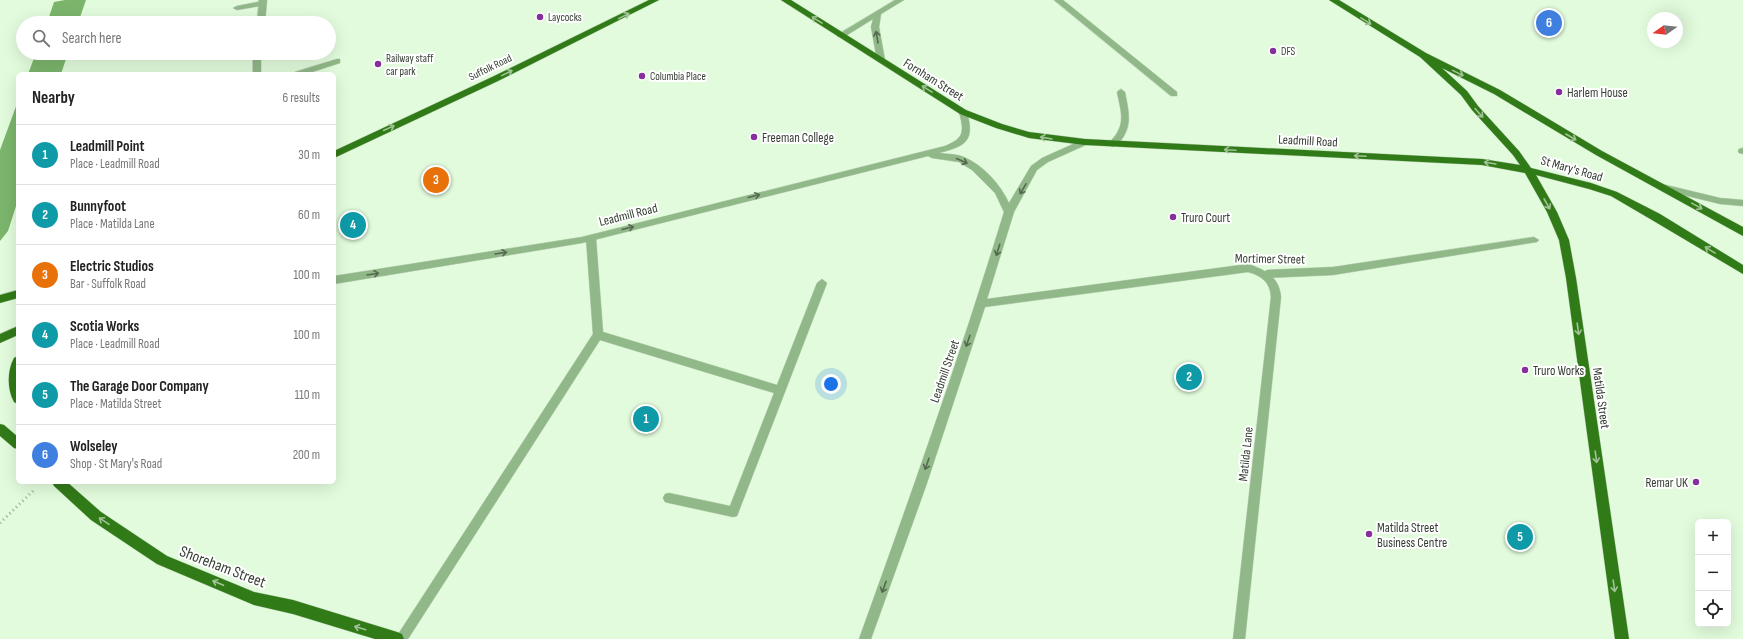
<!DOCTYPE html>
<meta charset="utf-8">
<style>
:root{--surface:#fff;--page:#f6f6f6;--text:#222;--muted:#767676;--line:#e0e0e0;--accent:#862e9b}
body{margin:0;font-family:"Sofia Sans Condensed",sans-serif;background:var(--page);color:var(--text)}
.controls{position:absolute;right:12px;bottom:12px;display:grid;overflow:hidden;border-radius:6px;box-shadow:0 4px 16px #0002}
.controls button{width:36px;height:36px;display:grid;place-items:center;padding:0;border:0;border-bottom:1px solid var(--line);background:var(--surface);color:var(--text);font:20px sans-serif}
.compass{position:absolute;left:1647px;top:12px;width:36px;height:36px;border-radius:50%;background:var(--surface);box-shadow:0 4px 16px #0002;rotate:255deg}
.you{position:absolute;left:831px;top:384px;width:14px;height:14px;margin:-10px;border:3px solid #fff;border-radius:50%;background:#1a73e8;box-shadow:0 0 0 6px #1a73e833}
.badge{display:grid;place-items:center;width:26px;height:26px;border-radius:50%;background:var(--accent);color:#fff;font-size:13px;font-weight:700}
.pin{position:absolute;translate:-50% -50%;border:2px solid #fff;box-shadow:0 1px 4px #0006}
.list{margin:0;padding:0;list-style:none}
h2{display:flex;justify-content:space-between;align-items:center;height:52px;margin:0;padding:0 16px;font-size:17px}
h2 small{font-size:13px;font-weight:400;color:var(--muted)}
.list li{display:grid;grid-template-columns:26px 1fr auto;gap:12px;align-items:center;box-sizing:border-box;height:60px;padding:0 16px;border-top:1px solid var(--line)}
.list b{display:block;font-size:15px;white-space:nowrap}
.list p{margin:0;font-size:13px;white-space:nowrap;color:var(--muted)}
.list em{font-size:13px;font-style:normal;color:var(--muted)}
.icon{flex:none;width:22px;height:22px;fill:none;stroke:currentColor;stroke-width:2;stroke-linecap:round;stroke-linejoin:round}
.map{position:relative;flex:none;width:1743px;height:639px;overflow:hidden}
.search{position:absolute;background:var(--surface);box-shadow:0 4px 16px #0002;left:16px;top:16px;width:320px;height:44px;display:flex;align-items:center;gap:10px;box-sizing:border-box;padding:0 14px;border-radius:22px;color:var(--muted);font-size:15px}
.panel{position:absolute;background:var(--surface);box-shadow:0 4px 16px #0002;left:16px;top:72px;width:320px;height:412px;border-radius:6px}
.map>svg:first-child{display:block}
.water{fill:#7bb56c}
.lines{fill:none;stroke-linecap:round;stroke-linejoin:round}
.service-casing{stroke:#bfd5ba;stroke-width:1}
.minor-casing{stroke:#bfd5ba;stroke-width:1}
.trunk-casing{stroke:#bfd5ba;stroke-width:1}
.path{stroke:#99ac95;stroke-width:3;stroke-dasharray:1 3.5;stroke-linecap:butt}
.service{fill:#91b888;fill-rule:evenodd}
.minor{fill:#91b888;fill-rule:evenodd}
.trunk{fill:#317a18;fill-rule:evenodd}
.oneway{stroke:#a2c397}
.oneway2{stroke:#556950}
.poi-dot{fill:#862e9b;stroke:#fff;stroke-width:1.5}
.labels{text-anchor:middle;stroke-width:4;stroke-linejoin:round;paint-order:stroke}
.far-poi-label{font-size:11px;fill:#343e32;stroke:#fff;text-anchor:start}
.far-street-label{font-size:11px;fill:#343e32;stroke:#fff}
.street-label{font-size:13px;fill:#343e32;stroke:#fff}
.poi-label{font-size:13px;fill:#343e32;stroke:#fff;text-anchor:start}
.near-street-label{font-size:16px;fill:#343e32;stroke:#fff}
</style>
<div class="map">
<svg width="1743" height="639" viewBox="0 0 1743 639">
<rect width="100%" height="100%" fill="#e2fbdc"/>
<!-- water -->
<g class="water">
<polygon points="65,0 86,0 78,23 47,23 54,2"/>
<polygon points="36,53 68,53 61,74 28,74"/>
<polygon points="18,101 18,200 8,231 0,241 0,150"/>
</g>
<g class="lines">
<defs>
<g id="service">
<polygon points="1054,0 1063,0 1177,92 1177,96 1171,96"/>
<polygon points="263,1 266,1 266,5 237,10 233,8 237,6"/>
<polygon points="337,59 340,59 340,63 306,74 294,74 295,72"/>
<path d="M1121,89L1125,92C1128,109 1133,124 1122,139C1119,142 1116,146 1112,147L1108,144C1111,140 1116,136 1118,131C1125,119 1119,104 1117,92Z"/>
<polygon points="1743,148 1743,154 1739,153 1738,151 1739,149"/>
<polygon points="591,235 596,238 603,332 777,385 817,283 822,279 827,283 737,516 733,517 669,503 665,502 663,498 665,494 669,493 730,506 774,393 600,340 408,639 395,639 593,334 586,238"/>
<polygon points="1534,237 1539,240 1537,242 1333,275 1267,278 1262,274 1267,270 1333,267"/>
</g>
<g id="minor">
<polygon points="259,0 267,0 265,23 257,23"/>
<polygon points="895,0 904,0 881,14 879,27 885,60 884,62 878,62 877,60 871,27 873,19 844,37 838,37 837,35"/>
<rect x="253" y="53" width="8" height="21"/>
<path d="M963,109L967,112C975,141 966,146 939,153C947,154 957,154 964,157C984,166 1000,184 1009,203L1031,166L1042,158L1082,140H1088L1089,142L1088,144L1048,162L1037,170L1014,212L987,299L1248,264C1266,270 1279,277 1281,297L1245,639H1233L1271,297C1270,282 1262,276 1248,272L985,307L926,486L871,639H859C910,498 960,356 1004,212L995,193L972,170L959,162L932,158L928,156L582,243L334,284V276L582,237L945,146C965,138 964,131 959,112Z"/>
<polygon points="1662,184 1720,198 1743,200 1743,206 1720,204 1659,189 1658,187 1659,185"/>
</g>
<g id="trunk">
<polygon points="649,0 659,0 498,81 334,158 334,151 492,77"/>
<polygon points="781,0 791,0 966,110 1002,124 1029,132 1085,139 1482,159 1520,165 1513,155 1472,110 1461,95 1420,57 1329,0 1339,0 1426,53 1500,90 1602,151 1743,227 1743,236 1596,155 1494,94 1442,68 1467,91 1478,106 1519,151 1531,168 1591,183 1617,192 1660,214 1743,265 1743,274 1652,220 1611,196 1589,189 1536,175 1557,212 1569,240 1576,278 1629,639 1615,639 1566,278 1559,240 1547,212 1525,173 1482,165 1085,145 1029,138 996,128 960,114"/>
<polygon points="18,290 18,298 0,303 0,295"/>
<polygon points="18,326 18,335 0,343 0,334"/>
<path d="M18,356V404L14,402C7,389 7,371 14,358Z"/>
<polygon points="0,424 4,425 18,437 18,449 14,448 0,436"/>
<polygon points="52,482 67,482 101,512 167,556 254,592 293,600 397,632 402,634 404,639 375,639 293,614 254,605 157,564 91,520 54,486"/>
</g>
</defs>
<!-- service casing -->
<use href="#service" class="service-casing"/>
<!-- minor casing -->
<use href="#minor" class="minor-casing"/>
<!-- trunk casing -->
<use href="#trunk" class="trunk-casing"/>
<!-- path -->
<polyline class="path" points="0,523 34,490"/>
<!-- service -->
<use href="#service" class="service"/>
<!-- minor -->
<use href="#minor" class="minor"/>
<!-- trunk -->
<use href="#trunk" class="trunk"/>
</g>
<!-- one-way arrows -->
<defs><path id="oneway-shaft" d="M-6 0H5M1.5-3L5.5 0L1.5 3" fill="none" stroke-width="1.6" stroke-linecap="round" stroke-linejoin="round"/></defs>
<g class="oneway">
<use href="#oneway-shaft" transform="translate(624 16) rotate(-26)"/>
<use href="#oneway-shaft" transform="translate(817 20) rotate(-148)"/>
<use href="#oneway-shaft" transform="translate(1366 21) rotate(32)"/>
<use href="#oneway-shaft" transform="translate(507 73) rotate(-26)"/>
<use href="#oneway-shaft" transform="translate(1458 73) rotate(26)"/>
<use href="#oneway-shaft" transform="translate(927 89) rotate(-148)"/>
<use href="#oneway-shaft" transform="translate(1479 113) rotate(48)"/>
<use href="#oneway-shaft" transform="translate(389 128) rotate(-25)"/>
<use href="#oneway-shaft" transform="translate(1571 137) rotate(30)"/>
<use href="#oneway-shaft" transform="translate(1046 138) rotate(-170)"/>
<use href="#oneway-shaft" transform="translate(1230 150) rotate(-177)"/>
<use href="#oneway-shaft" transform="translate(1360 156) rotate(-177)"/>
<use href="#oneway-shaft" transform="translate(1490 163) rotate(-171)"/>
<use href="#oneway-shaft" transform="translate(1547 204) rotate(61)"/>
<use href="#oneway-shaft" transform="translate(1697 206) rotate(29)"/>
<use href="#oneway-shaft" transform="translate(1710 250) rotate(-148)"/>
<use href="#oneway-shaft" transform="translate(1578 329) rotate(82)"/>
<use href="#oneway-shaft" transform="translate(1596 457) rotate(82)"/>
<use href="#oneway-shaft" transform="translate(104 521) rotate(-146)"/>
<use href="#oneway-shaft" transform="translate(218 583) rotate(-157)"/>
<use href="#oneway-shaft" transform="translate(1614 586) rotate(82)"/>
<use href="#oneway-shaft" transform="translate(360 628) rotate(-163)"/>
</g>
<g class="oneway2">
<use href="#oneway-shaft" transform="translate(877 37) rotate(-100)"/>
<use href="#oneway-shaft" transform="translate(962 161) rotate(24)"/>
<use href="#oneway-shaft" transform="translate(1023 189) rotate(120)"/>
<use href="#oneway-shaft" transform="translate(754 196) rotate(-14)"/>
<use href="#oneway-shaft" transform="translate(628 228) rotate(-14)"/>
<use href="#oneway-shaft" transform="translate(998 250) rotate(107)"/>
<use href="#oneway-shaft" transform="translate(501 253) rotate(-9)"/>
<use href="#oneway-shaft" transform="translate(373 274) rotate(-9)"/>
<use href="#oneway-shaft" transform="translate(968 341) rotate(109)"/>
<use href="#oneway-shaft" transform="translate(927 464) rotate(109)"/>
<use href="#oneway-shaft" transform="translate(884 587) rotate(110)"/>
</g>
<!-- markers -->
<g class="poi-dot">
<circle cx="540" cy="17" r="4"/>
<circle cx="1273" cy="51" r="4"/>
<circle cx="378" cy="64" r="4"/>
<circle cx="642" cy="76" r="4"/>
<circle cx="1559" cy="92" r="4"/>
<circle cx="754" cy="137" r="4"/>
<circle cx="1173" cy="217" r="4"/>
<circle cx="1525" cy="370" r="4"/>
<circle cx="1696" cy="482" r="4"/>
<circle cx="1369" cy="534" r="4"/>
</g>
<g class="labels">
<!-- far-poi labels -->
<g class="far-poi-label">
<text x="548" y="21">Laycocks</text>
<text x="1281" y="55">DFS</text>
<text x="386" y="62">Railway staff<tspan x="386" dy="13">car park</tspan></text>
<text x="650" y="80">Columbia Place</text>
</g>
<!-- far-street labels -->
<g class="far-street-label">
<text transform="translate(490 67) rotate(-26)" y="4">Suffolk Road</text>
</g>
<!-- street labels -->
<g class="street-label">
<text transform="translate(934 79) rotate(32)" y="5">Fornham Street</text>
<text transform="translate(1308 140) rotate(3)" y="5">Leadmill Road</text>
<text transform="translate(1572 168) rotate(16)" y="5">St Mary's Road</text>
<text transform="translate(628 214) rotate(-14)" y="5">Leadmill Road</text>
<text transform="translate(1270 258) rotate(1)" y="5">Mortimer Street</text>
<text transform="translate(944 371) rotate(-71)" y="5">Leadmill Street</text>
<text transform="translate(1602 398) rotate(82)" y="5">Matilda Street</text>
<text transform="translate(1245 454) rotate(-84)" y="5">Matilda Lane</text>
</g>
<!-- poi labels -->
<g class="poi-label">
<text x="1567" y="97">Harlem House</text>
<text x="762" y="142">Freeman College</text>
<text x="1181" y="222">Truro Court</text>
<text x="1533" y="375">Truro Works</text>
<text x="1688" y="487" text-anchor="end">Remar UK</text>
<text x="1377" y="532">Matilda Street<tspan x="1377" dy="15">Business Centre</tspan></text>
</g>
<!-- near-street labels -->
<g class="near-street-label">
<text transform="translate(223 566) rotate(21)" y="6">Shoreham Street</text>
</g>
</g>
</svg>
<div class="controls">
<button>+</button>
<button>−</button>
<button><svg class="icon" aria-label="locate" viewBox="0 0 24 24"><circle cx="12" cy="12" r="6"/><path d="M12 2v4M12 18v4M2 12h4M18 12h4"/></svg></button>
</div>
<svg class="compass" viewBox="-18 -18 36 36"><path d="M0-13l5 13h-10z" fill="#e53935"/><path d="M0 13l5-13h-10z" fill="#767676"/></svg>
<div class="you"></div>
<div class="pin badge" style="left:646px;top:419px;background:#0f9aa8">1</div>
<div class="pin badge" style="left:1189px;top:377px;background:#0f9aa8">2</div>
<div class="pin badge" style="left:436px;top:180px;background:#e8710a">3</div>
<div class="pin badge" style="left:353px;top:225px;background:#0f9aa8">4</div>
<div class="pin badge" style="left:1520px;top:537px;background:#0f9aa8">5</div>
<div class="pin badge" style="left:1549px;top:23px;background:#3f7fe0">6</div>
<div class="search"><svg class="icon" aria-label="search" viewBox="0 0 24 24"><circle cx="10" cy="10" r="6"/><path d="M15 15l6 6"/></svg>Search here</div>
<section class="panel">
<h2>Nearby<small>6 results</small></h2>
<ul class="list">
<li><span class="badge" style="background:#0f9aa8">1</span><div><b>Leadmill Point</b><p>Place · Leadmill Road</p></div><em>30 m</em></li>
<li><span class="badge" style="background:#0f9aa8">2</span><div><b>Bunnyfoot</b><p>Place · Matilda Lane</p></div><em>60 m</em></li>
<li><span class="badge" style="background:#e8710a">3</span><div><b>Electric Studios</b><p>Bar · Suffolk Road</p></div><em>100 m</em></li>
<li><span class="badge" style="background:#0f9aa8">4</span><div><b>Scotia Works</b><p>Place · Leadmill Road</p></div><em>100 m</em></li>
<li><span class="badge" style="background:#0f9aa8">5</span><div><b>The Garage Door Company</b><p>Place · Matilda Street</p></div><em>110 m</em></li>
<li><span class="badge" style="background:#3f7fe0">6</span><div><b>Wolseley</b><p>Shop · St Mary's Road</p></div><em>200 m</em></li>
</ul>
</section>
</div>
